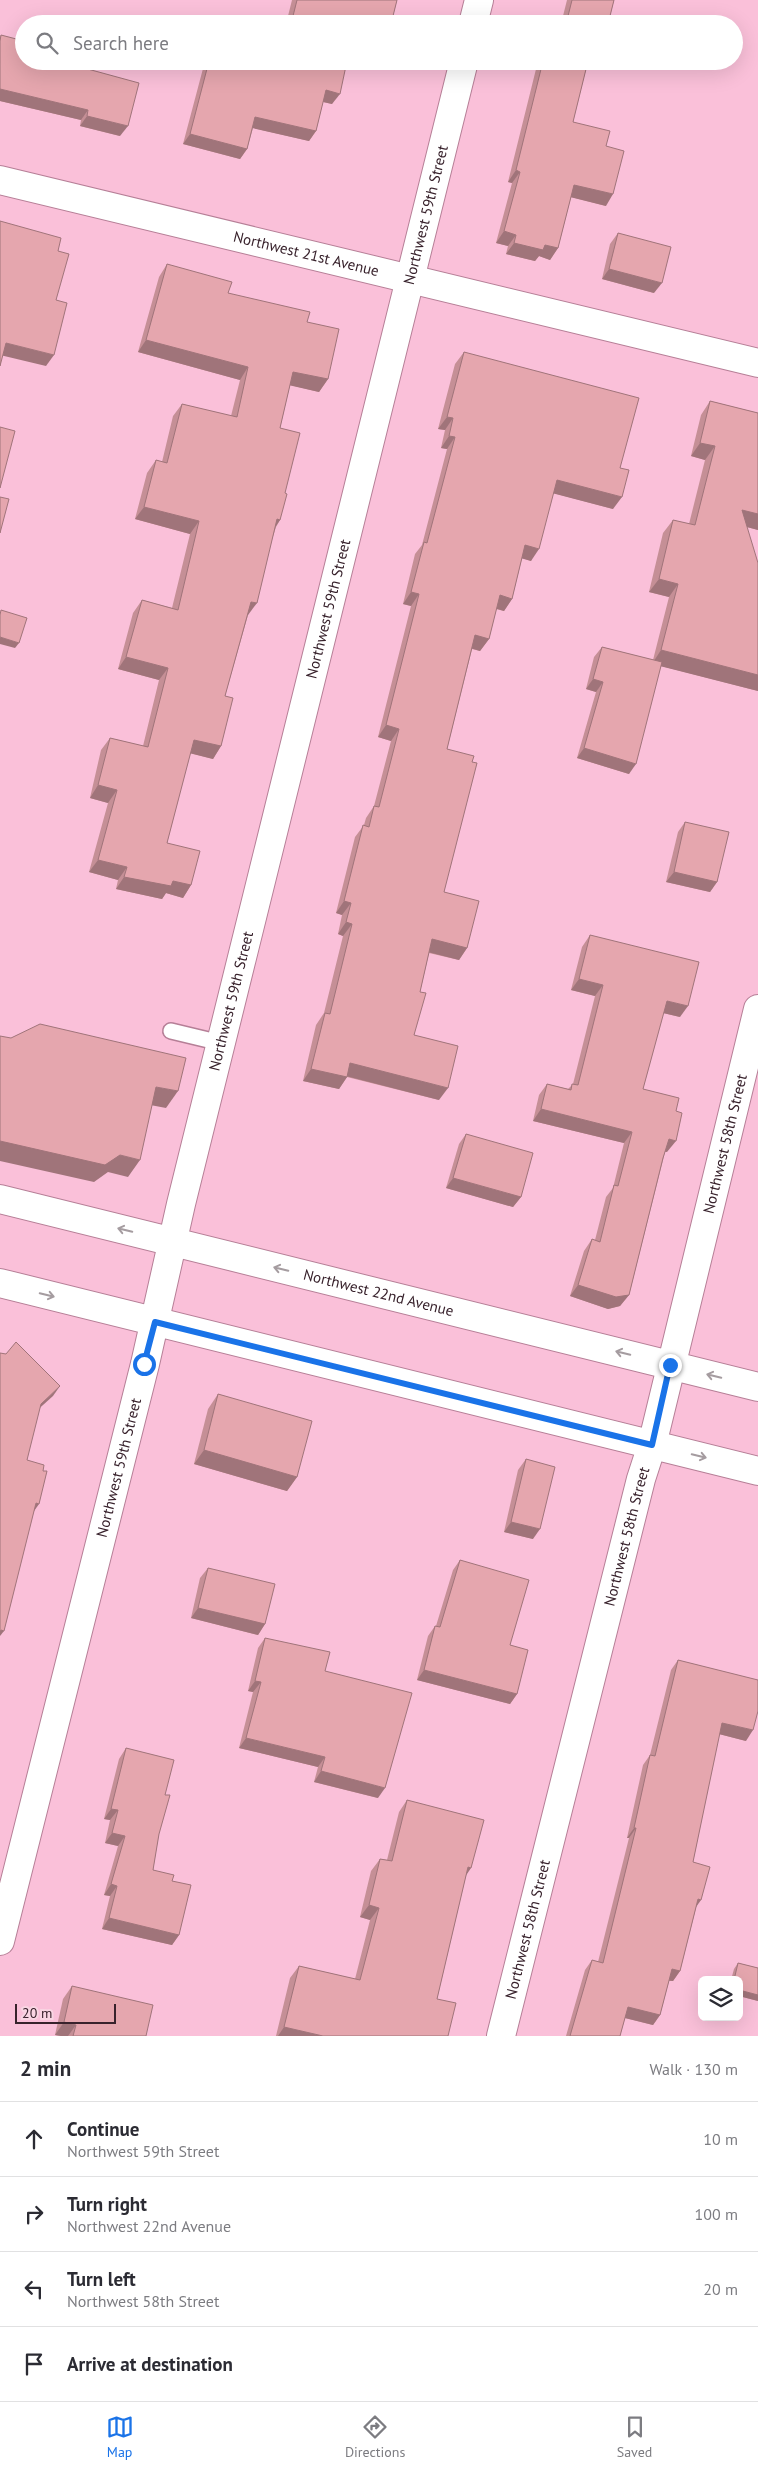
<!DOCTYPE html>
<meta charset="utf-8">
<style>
:root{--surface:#fff;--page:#f2f2f3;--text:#2b2b33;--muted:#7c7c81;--line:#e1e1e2;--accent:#1a73e8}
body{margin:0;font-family:"PT Sans",sans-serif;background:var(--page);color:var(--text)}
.controls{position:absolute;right:15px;bottom:15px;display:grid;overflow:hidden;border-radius:8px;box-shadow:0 5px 20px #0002}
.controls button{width:45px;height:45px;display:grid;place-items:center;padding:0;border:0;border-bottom:1px solid var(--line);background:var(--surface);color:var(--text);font:25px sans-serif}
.scale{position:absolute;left:15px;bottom:12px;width:101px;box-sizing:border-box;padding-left:5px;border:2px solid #38222c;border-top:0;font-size:14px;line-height:18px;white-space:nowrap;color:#38222c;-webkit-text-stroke:4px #f9d5e3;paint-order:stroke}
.stop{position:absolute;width:15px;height:15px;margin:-11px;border:4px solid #1a73e8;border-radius:50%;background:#fff}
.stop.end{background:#1a73e8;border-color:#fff;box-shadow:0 1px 5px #0008}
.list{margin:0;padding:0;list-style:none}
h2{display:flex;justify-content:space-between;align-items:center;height:65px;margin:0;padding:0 20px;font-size:21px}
h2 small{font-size:16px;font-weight:400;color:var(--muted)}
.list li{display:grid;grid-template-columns:32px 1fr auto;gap:15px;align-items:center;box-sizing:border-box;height:75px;padding:0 20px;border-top:1px solid var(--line)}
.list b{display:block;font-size:19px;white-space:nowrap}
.list p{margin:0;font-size:16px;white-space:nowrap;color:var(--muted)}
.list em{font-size:16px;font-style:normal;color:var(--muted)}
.icon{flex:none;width:28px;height:28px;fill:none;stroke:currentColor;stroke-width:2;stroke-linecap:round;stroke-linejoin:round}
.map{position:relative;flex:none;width:758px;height:2036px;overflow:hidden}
.search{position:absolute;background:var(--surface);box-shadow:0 5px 20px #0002;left:15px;right:15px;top:15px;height:55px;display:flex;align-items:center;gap:12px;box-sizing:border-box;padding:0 18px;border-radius:28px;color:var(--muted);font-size:19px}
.sheet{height:365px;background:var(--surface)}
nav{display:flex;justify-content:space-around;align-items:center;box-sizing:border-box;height:70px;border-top:1px solid var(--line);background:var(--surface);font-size:14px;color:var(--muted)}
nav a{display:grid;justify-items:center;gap:2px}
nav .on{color:var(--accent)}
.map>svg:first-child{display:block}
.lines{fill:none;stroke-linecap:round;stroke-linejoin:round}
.lane-casing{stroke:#b67f97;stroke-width:18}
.street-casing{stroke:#b67f97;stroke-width:30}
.secondary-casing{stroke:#b67f97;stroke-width:30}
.lane{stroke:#fff;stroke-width:15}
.street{stroke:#fff;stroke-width:28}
.secondary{stroke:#fff;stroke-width:28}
.wall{fill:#c58f96}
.shaded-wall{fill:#a0747a}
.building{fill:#e5a6ae;stroke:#a0747a}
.oneway{stroke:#a59ca0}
.route{stroke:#1a73e8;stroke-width:6}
.labels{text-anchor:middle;stroke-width:5;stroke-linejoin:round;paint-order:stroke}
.street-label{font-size:15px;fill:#38222c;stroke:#f9d5e3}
</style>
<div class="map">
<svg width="758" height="2036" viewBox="0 0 758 2036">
<rect width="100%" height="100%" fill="#fac0d9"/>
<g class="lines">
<defs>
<polyline id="lane" points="171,1031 221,1043"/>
<g id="street">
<polyline points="473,24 479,0"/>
<path id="s1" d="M0,180L758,363"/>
<path id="s2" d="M0,1941L145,1364L181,1204L464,61"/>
<path id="s3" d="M501,2036L641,1479L652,1445L758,1009"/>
</g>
<g id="secondary">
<path id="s4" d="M0,1199L758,1387"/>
<polyline points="0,1283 758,1471"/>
</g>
</defs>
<!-- lane casing -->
<use href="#lane" class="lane-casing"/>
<!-- street casing -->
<use href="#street" class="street-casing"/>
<!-- secondary casing -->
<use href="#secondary" class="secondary-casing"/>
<!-- lane -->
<use href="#lane" class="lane"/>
<!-- street -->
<use href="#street" class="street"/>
<!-- secondary -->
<use href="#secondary" class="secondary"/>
</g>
<!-- wall -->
<g class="wall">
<polygon points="292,0 397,0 391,24 286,24"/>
<polygon points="567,0 614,0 608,24 561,24"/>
<polygon points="1,35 73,65 120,136 80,126 81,120 0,101 0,37"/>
<polygon points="205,61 249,61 275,68 277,61 381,61 375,69 347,62 332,104 323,102 316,131 309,141 253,128 247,149 240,159 183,144"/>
<polygon points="538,61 588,61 573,122 606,146 606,206 571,197 558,248 550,260 539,256 535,261 506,254 508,246 496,243 512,183 508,182"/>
<polygon points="618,233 654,293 602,279 610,244"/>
<polygon points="167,264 228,293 307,322 328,379 319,392 290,385 280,428 285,493 280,520 276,527 248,615 225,696 221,746 213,759 190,753 167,843 191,885 183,898 166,893 162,899 116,889 118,880 89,872 108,803 90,798 101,750 110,738 143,746 159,680 118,669 133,613 142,600 172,608 190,534 135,519 147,473 156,460 162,462 173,416 182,404 231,416 240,380 138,352 159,277"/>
<polygon points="464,352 620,468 613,509 553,493 531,561 522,558 512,599 504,611 496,609 489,639 480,651 472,649 447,749 472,762 444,892 467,948 459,960 429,953 420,992 414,1035 439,1100 347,1077 339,1089 303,1081 316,1025 324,1013 343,936 338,934 342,915 336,913 355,837 364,825 366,818 374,806 391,741 378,737 411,606 403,604 415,554 422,545 447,449 441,448 445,430 438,429 455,364"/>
<polygon points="710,401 758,413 758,530 747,527 758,691 661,666 629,774 577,758 596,692 586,689 594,657 602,647 653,660 669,597 649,592 663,533 673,520 689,524 705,460 691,456 701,415"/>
<polygon points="685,822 717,882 710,892 666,882 678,832"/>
<polygon points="590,935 680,1017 663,1013 643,1089 667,1152 665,1152 629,1295 620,1306 608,1309 570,1296 584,1251 592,1239 595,1240 606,1197 613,1188 624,1143 533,1121 539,1095 547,1084 568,1089 573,1084 595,996 571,990 582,947"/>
<polygon points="466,1134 521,1197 513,1207 446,1188 459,1144"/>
<polygon points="218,1394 297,1477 287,1491 194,1464 208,1409"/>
<polygon points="526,1459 533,1539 504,1532 518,1470"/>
<polygon points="460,1560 510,1645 517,1694 510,1704 417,1680 428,1636 435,1626 436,1626 453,1570"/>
<polygon points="208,1568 265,1624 258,1635 191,1618 200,1578"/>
<polygon points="265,1638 325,1671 378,1798 314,1782 318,1767 239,1748 253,1692 248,1691 258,1648"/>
<polygon points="678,1660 746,1741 719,1734 693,1862 696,1908 680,1971 673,1981 669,1981 660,2015 653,2025 625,2018 620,2036 566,2036 585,1970 592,1960 598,1962 629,1838 627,1838 643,1765 650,1755 671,1670"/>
<polygon points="126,1748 165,1795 153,1870 172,1881 179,1935 172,1945 102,1929 110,1896 104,1895 118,1846 105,1843 110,1820 104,1819 119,1759"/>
<polygon points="407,1800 466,1875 437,1999 448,2036 276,2036 290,1978 299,1966 355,1979 370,1920 360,1917 371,1871 380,1859 387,1860 399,1812"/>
<polygon points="738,1963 758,1968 758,2001 739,1996 739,1980 731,1980 734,1969"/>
<polygon points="72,1986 146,2036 61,2036 55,2035 63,1999"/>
</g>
<!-- shaded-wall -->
<g class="shaded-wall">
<polygon points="343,61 381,61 375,69"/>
<polygon points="0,89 88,110 81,120 0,101"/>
<polygon points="326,90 340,94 332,104 319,101"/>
<polygon points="87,116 128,126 120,136 80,126"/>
<polygon points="255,117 316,131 309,141 248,127"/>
<polygon points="190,134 247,149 240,159 183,144"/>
<polygon points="516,170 520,172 512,183 508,182"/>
<polygon points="574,185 613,194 606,206 566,196"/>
<polygon points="504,231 516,235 508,246 496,243"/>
<polygon points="514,243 545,245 558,248 550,260 539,256 535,261 506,254"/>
<polygon points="609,269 662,283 654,293 602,279"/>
<polygon points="146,340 248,367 240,380 138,352"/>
<polygon points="6,343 54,355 46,366 0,355"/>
<polygon points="293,372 328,379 319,392 284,384"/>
<polygon points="447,417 453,418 445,430 438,429"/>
<polygon points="449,436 455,437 447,449 441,448"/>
<polygon points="700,443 715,446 705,460 691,456"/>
<polygon points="557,480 622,497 613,509 548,492"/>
<polygon points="144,507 199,521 190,534 135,519"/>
<polygon points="742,510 758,514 758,530 732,523"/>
<polygon points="277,519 280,520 272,532"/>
<polygon points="525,545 539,549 531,561 517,557"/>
<polygon points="659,579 678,584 669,597 649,592"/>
<polygon points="411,592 419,594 411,606 403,604"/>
<polygon points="500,595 512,599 504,611 491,607"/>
<polygon points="251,602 257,603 248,615 243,614"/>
<polygon points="475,635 489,639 480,651 467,647"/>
<polygon points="0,637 19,643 15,648 0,644"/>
<polygon points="661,650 758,675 758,691 652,664"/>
<polygon points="126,657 168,668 159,680 118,669"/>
<polygon points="593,679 603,682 596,692 586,689"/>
<polygon points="386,725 399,729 391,741 378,737"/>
<polygon points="194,740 221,746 213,759 185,752"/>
<polygon points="584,748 636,764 629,774 577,758"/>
<polygon points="98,785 117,790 108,803 90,798"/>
<polygon points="98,860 127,867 118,880 89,872"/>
<polygon points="674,872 717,882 710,892 666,882"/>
<polygon points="124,877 173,881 191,885 183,898 166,893 162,899 116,889"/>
<polygon points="344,901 351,903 342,915 336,913"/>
<polygon points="346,922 352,924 343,936 338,934"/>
<polygon points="432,939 467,948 459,960 424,951"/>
<polygon points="579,979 603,985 595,996 571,990"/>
<polygon points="667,1001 688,1006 680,1017 659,1012"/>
<polygon points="350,1063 448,1088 439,1100 342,1075"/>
<polygon points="311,1069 347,1077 339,1089 303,1081"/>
<polygon points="156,1087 178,1091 166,1108 145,1104"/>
<polygon points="541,1109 632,1132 624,1143 533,1121"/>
<polygon points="669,1139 676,1141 667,1152 660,1150"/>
<polygon points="0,1141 120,1155 140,1160 128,1177 108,1172 94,1182 0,1161"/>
<polygon points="453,1178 521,1197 513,1207 446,1188"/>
<polygon points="578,1285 629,1295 620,1306 608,1309 570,1296"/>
<polygon points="60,1386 53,1396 33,1414 41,1404"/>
<polygon points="204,1450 297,1477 287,1491 194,1464"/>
<polygon points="36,1503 39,1504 32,1514"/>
<polygon points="511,1522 540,1529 533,1539 504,1532"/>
<polygon points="198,1608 265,1624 258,1635 191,1618"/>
<polygon points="1,1630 4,1631 0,1636 0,1631"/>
<polygon points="424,1670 517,1694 510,1704 417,1680"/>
<polygon points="255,1681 261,1682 253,1692 248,1691"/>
<polygon points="722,1723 753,1730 746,1741 715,1733"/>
<polygon points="246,1738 325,1757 318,1767 239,1748"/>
<polygon points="321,1771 385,1788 378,1798 314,1782"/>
<polygon points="111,1809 118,1810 110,1820 104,1819"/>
<polygon points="634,1828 636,1828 629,1838 627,1838"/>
<polygon points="112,1833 125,1836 118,1846 105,1843"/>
<polygon points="468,1867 471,1868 463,1880"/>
<polygon points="111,1884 117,1886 110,1896 104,1895"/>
<polygon points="698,1899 701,1900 694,1910"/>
<polygon points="369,1905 379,1908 370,1920 360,1917"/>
<polygon points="109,1918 179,1935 172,1945 102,1929"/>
<polygon points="672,1969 680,1971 673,1981 665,1980"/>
<polygon points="739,1990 758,1995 758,2001 739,1996"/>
<polygon points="628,2007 660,2015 653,2025 621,2017"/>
<polygon points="64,2022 76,2025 68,2036 61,2036 55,2035"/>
<polygon points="284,2027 323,2036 278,2036"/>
</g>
<!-- building -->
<g class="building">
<polygon points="297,0 397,0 391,24 291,24"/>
<polygon points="572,0 614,0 608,24 566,24"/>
<polygon points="1,35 24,41 24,61 74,61 73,65 139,83 128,126 87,116 88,110 0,89 0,41"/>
<polygon points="209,61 249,61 280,69 282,61 347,61 340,94 326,90 316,131 255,117 247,149 190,134"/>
<polygon points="543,61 588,61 573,122 610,131 606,146 624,151 613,194 574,185 558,248 545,245 543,250 514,243 516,235 504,231 520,172 516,170"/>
<polygon points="0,221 61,238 58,251 69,254 56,300 67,303 54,355 6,343 0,366"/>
<polygon points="618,233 671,247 662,283 609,269"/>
<polygon points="167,264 232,282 228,293 310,312 307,322 339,329 328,379 293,372 280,428 300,433 285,493 287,494 280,520 277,519 257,603 251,602 225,696 233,698 221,746 194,740 167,843 200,851 191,885 173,881 171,886 124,877 127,867 98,860 117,790 98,785 110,738 148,747 168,668 126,657 142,600 178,610 199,521 144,507 156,460 167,463 182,404 237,417 248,367 146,340"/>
<polygon points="464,352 639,398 620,468 629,470 622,497 557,480 539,549 525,545 512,599 500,595 489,639 475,635 447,749 474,756 472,762 477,763 444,892 479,901 467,948 432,939 420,992 426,993 414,1035 458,1046 448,1088 350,1063 347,1077 311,1069 325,1013 330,1014 352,924 346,922 351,903 344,901 363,825 369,827 374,806 379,807 399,729 386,725 419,594 411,592 424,542 427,543 455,437 449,436 453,418 447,417"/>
<polygon points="710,401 758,413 758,514 742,510 758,563 758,675 661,650 678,584 659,579 673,520 695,525 715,446 700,443"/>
<polygon points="0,427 15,431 0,488"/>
<polygon points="0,497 9,499 0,533"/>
<polygon points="1,610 27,618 19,643 0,637 0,615"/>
<polygon points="602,647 662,662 636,764 584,748 603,682 593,679"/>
<polygon points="685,822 729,832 717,882 674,872"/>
<polygon points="590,935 699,962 688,1006 667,1001 643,1089 679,1098 676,1111 682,1113 676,1141 669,1139 663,1158 629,1295 616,1297 578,1285 592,1239 600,1242 614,1185 618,1186 632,1132 541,1109 547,1084 571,1090 572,1084 578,1085 603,985 579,979"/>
<polygon points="40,1024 186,1058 178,1091 156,1087 140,1160 120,1155 105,1165 0,1141 0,1036 11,1038"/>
<polygon points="466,1134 533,1153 521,1197 453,1178"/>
<polygon points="16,1342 60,1386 41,1404 27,1460 44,1465 43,1471 47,1471 39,1504 36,1503 4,1631 1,1630 0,1632 0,1353 6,1354"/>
<polygon points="218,1394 312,1421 297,1477 204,1450"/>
<polygon points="526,1459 555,1467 540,1529 511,1522"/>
<polygon points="460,1560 529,1580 510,1645 528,1650 517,1694 424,1670 435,1626 440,1627"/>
<polygon points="208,1568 275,1584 265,1624 198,1608"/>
<polygon points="265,1638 330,1652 325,1671 412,1693 385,1788 321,1771 325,1757 246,1738 261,1682 255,1681"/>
<polygon points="678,1660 758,1680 758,1711 753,1730 722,1723 693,1862 710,1867 701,1900 698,1899 680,1971 672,1969 660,2015 628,2007 620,2036 570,2036 592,1960 603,1963 636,1828 634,1828 650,1755 655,1756"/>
<polygon points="126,1748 174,1760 165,1795 170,1795 159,1834 153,1870 174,1875 172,1881 191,1885 179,1935 109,1918 117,1886 111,1884 125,1836 112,1833 118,1810 111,1809"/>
<polygon points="407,1800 484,1820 471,1868 468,1867 437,1999 456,2003 448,2036 323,2036 284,2027 299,1966 360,1980 379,1908 369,1905 380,1859 392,1861"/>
<polygon points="738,1963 758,1968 758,1995 739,1990 739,1980 734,1980"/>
<polygon points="72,1986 153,2005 146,2036 73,2036 76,2025 64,2022"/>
</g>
<!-- one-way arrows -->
<defs><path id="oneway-shaft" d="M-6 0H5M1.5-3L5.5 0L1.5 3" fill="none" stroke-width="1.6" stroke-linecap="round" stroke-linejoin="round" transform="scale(1.25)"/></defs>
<g class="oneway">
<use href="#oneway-shaft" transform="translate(125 1230) rotate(-166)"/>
<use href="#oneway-shaft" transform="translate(281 1269) rotate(-166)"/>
<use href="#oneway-shaft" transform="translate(47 1295) rotate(14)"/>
<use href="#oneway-shaft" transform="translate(623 1353) rotate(-166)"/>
<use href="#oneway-shaft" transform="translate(714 1376) rotate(-166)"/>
<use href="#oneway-shaft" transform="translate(699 1456) rotate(14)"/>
</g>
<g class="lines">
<!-- route -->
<polyline class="route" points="144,1364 155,1322 652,1445 670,1365"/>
</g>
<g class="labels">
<!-- street labels -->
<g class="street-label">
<text dy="5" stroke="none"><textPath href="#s2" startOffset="1778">Northwest 59th Street</textPath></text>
<text dy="5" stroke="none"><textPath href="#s1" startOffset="315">Northwest 21st Avenue</textPath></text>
<text dy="5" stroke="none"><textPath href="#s2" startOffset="1372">Northwest 59th Street</textPath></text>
<text dy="5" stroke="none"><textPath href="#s2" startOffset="968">Northwest 59th Street</textPath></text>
<text dy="5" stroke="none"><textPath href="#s3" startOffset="920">Northwest 58th Street</textPath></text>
<text dy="5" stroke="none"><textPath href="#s4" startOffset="390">Northwest 22nd Avenue</textPath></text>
<text dy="5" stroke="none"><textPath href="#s2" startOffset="488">Northwest 59th Street</textPath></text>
<text dy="5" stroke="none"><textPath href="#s3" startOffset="515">Northwest 58th Street</textPath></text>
<text dy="5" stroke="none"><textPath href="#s3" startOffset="110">Northwest 58th Street</textPath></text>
</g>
</g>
</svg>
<div class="controls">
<button><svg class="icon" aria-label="layers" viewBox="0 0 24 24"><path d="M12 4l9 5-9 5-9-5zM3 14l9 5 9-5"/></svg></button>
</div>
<div class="scale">20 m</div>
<div class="stop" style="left:144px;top:1364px"></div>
<div class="stop end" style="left:670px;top:1365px"></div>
<div class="search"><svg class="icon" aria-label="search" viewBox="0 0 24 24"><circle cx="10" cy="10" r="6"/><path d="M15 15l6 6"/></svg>Search here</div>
</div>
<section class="sheet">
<h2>2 min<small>Walk · 130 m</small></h2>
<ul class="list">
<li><svg class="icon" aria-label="ahead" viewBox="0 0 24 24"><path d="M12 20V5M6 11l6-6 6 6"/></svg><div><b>Continue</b><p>Northwest 59th Street</p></div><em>10 m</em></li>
<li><svg class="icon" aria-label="right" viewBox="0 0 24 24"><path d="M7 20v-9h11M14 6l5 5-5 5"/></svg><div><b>Turn right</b><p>Northwest 22nd Avenue</p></div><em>100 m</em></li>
<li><svg class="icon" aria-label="left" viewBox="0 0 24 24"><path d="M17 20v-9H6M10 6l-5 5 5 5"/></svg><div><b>Turn left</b><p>Northwest 58th Street</p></div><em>20 m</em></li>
<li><svg class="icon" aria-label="arrive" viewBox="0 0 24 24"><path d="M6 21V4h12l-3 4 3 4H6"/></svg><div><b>Arrive at destination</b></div></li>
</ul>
</section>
<nav>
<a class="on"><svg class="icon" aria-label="map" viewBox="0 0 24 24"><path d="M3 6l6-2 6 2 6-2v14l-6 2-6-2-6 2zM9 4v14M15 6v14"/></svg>Map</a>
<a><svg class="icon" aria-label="directions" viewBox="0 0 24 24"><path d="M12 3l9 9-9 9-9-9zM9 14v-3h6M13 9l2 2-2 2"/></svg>Directions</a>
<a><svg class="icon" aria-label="saved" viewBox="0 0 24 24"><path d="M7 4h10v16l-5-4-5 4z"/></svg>Saved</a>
</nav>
